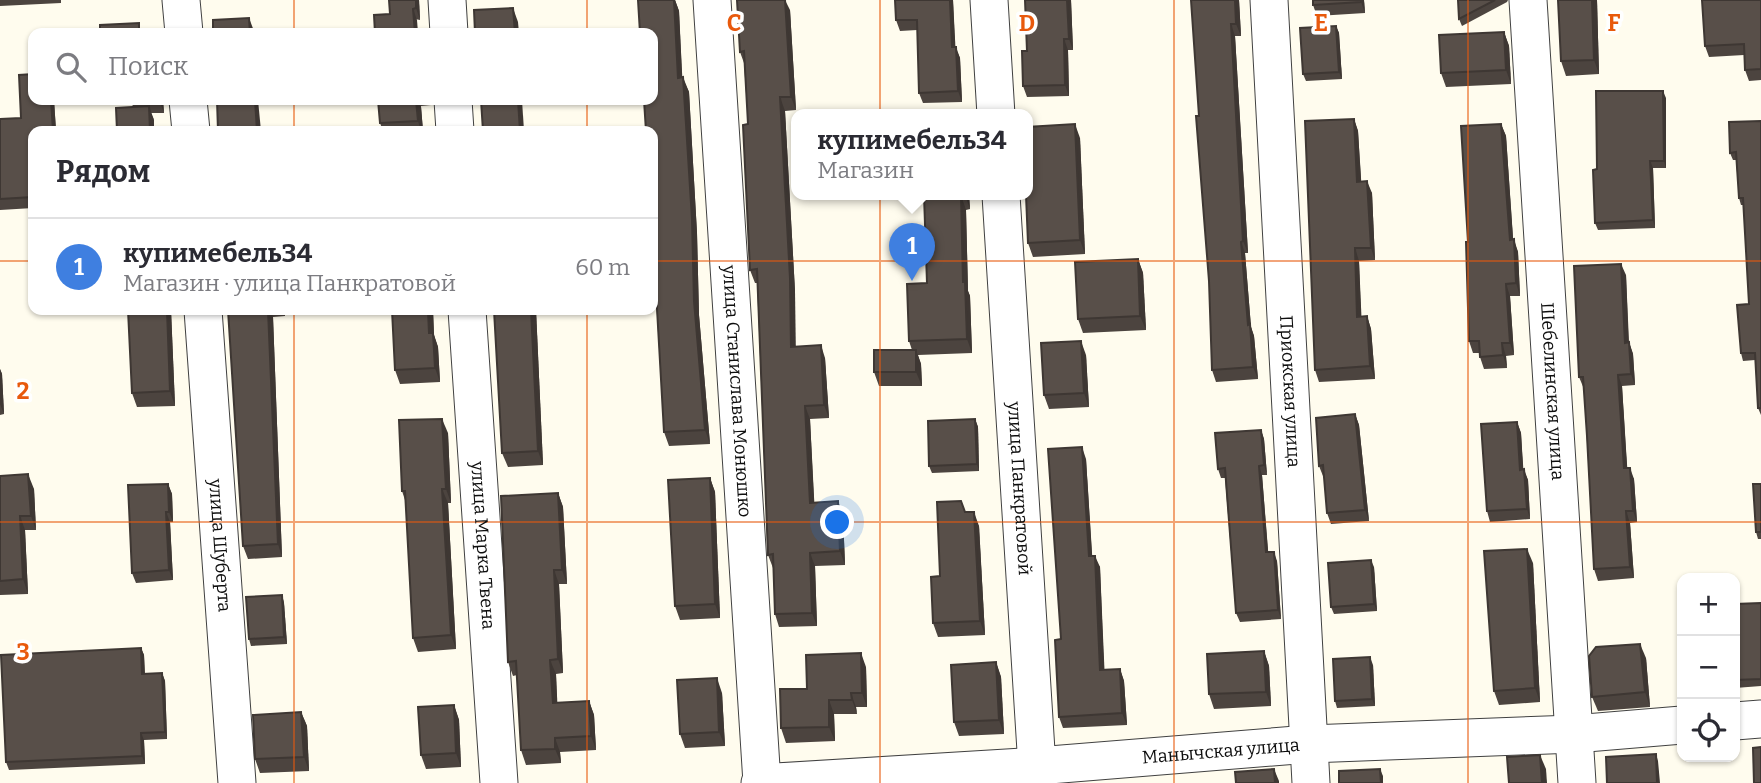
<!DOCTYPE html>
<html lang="ru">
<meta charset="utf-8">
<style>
:root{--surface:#fff;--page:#f2f2f3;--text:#2b2b33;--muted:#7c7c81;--line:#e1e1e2;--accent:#ce1616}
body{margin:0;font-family:Bitter,serif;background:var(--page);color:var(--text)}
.controls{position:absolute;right:21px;bottom:21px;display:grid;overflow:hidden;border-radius:14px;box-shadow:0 2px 5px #0004}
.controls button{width:63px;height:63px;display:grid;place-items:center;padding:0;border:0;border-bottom:2px solid var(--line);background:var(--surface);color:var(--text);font:35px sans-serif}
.you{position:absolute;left:838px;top:523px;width:24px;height:24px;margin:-18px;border:5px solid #fff;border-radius:50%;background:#1a73e8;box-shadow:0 0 0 10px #1a73e833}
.badge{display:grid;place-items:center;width:46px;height:46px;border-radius:50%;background:var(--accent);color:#fff;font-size:23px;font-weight:700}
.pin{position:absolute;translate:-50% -58px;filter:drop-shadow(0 2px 4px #0008)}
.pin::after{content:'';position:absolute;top:37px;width:24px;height:21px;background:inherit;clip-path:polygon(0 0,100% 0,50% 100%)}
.popup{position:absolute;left:791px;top:109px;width:242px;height:91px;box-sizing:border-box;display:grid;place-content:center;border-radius:14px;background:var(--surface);filter:drop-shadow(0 2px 5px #0005);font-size:23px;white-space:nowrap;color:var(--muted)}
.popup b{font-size:26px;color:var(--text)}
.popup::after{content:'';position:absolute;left:50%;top:100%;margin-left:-14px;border:14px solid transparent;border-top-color:var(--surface)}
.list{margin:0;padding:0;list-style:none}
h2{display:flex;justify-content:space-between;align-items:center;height:91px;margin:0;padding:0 28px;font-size:30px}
h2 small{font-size:23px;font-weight:400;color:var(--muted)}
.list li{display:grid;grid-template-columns:46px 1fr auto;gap:21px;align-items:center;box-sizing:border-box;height:98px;padding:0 28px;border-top:2px solid var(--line)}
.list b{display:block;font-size:26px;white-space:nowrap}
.list p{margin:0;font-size:23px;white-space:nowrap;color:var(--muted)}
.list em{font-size:23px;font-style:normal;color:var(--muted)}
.icon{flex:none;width:38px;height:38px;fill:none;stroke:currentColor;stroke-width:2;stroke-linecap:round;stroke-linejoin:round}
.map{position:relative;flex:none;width:1761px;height:783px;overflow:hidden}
.search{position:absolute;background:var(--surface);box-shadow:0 2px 5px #0004;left:28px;top:28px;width:630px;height:77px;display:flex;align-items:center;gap:18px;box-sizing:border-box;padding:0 24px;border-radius:14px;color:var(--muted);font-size:26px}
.panel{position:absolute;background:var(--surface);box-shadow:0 2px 5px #0004;left:28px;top:126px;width:630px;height:189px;border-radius:14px}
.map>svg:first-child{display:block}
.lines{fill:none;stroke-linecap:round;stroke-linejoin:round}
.minor-casing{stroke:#414141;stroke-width:39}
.minor{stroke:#fff;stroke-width:37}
.wall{fill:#4c443f}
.shaded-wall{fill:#3e3733}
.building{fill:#584f49;stroke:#3e3733;stroke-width:2}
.grid{fill:none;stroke:#e8590c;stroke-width:2;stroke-opacity:0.55}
.labels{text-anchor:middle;stroke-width:7;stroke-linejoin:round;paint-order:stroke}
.street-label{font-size:18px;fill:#0e0e0e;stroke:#fff}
.grid-label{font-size:23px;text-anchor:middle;font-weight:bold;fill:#e8590c;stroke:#fff;stroke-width:7;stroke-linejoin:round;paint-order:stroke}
</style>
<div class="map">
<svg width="1761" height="783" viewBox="0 0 1761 783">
<rect width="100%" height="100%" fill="#fffcee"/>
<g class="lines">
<defs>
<g id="minor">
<polyline points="181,0 184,33"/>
<polyline points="447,0 449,33"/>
<path id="s1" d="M712,0L762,783"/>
<polyline points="989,0 996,115"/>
<path id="s2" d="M1269,0L1311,783"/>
<path id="s3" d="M1528,0L1577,783"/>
<polyline points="188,100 191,131"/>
<polyline points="453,100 455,131"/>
<path id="s4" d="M1001,195L1038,783"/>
<path id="s5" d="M203,310L237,783"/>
<path id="s6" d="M467,310L499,783"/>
<polyline points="1735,721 1761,719"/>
<path id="s7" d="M760,783L1037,766L1309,744L1574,734L1682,725"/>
</g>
</defs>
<!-- minor casing -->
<use href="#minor" class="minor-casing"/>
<!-- minor -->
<use href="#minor" class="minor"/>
</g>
<!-- wall -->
<g class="wall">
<polygon points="0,0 61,0 61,3 0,6"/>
<polygon points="389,0 419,0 420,20 390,14"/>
<polygon points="638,0 675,0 679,11 682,77 689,92 697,233 699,315 710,444 669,446 664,432"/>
<polygon points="953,0 955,47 960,58 962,102 923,103 919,93 917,30 900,31 896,20"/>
<polygon points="1071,0 1073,50 1068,50 1069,96 1027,97 1023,86"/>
<polygon points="1191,0 1239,0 1241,36 1235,36 1248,253 1245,253 1251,327 1254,336 1258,379 1216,382 1212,370 1209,281 1199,116"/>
<polygon points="1313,0 1364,0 1365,13 1317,16 1313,5"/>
<polygon points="1458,0 1508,0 1507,2 1462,26 1459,19"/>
<polygon points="1558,0 1597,0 1599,74 1566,76 1561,61"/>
<polygon points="1761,0 1761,80 1749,81 1745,70 1744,55 1709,57 1705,46"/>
<polygon points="790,10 796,110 785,111 795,291 795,346 825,358 829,418 810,419 814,502 843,515 845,565 815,566 817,626 779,627 775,614 773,568 768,555 757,283 755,283 750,270 748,124 744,63 740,52"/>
<polygon points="1336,26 1339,33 1342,79 1306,81 1303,74"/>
<polygon points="1504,32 1509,46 1511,84 1446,87 1441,73"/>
<polygon points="1666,98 1666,168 1653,168 1655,228 1598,230 1595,223 1597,169"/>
<polygon points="54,100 56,131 33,131 33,208 0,210 0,119 21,118"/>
<polygon points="131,100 163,100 164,113 151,113 154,120 133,107"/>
<polygon points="378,100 431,100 431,105 421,106 423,131 383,131 380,123"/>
<polygon points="1354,119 1358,131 1361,181 1372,193 1375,260 1359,261 1361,317 1367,316 1371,329 1375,379 1319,382 1315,370"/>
<polygon points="1761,121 1761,415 1758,408 1755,360 1743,361 1741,353 1749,304 1744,205 1741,205 1739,198 1736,160 1733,160 1730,153"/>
<polygon points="1501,124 1506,136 1513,239 1518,252 1520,296 1510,296 1514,355 1506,356 1507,368 1484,369 1480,357 1480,353 1473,353 1469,341 1468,242"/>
<polygon points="1080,138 1085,254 1033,257 1028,243"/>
<polygon points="924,195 969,195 970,209 966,210 968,291 970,296 972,353 918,355 921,364 922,386 879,386 874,372 912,350 909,341 927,283"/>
<polygon points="1138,259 1143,273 1146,330 1083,333 1078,319"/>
<polygon points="1626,275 1629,342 1633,354 1635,385 1622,386 1627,468 1634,479 1637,522 1630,523 1634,578 1598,581 1594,569 1584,389 1579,377"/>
<polygon points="128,310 171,310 175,406 137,407 132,393"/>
<polygon points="228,310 285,310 285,316 273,317 282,557 248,559 243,546"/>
<polygon points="392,310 433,310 434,335 438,347 440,382 400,384 395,370"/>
<polygon points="494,310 536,310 543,465 508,467 502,453"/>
<polygon points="1086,355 1089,407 1049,409 1044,395"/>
<polygon points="0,369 2,374 4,414 0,415"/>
<polygon points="1355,414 1359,425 1369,521 1331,524 1327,513 1324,476 1323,476 1319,466"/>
<polygon points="975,419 978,427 979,471 932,473 929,466"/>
<polygon points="1517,422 1521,433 1523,469 1528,480 1530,519 1490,522 1487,511"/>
<polygon points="1261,430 1264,439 1267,475 1262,475 1268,552 1277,561 1281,619 1240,622 1236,613 1225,478 1221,478 1218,469"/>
<polygon points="448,433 451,503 448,503 456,649 418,652 413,638 406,503 402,491"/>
<polygon points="1086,459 1092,556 1100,567 1104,670 1120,669 1124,681 1127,725 1063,728 1059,717 1061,639"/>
<polygon points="0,476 34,489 36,530 25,530 28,594 0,595"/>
<polygon points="710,478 715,492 720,618 680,620 675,606"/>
<polygon points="168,484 172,494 173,522 170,522 173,580 136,583 132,573"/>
<polygon points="1761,484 1761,539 1758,539 1756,532"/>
<polygon points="558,493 563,507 567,584 559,584 563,673 556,674 557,703 589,701 594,715 596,750 560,752 561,763 526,765 521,750 517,675 513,676 508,662"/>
<polygon points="965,512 979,526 985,635 938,637 933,623 940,576"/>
<polygon points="1533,563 1540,702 1499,705 1494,691"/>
<polygon points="1374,567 1377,611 1334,614 1331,607"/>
<polygon points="282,595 284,603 287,644 251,646 249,639"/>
<polygon points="1761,603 1761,686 1735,688 1735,604"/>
<polygon points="141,648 144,655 145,674 162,673 165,681 167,739 144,740 145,764 9,770 6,762"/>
<polygon points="1264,651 1269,666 1271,706 1214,709 1209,694"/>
<polygon points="1646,658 1650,707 1598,711 1592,697"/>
<polygon points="996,662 1001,677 1004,734 959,736 954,722"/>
<polygon points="1373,665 1375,706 1337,708 1335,701"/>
<polygon points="866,667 867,707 856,707 857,714 834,714 835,741 786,743 781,728 807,689"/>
<polygon points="722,693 725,746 685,748 680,734"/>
<polygon points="454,705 459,720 461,767 426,769 421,755"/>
<polygon points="301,712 307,726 309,771 260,773 255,759"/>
</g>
<!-- shaded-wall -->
<g class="shaded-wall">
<polygon points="416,0 419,0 420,20 416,8"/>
<polygon points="674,0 675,0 679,11 683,92 678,78"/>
<polygon points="785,0 790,10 796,110 791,97"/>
<polygon points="950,0 953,0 956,58 952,47"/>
<polygon points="1067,0 1071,0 1073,50 1069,39"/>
<polygon points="1235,0 1239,0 1241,36 1236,24"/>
<polygon points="1361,0 1364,0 1365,13 1361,2"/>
<polygon points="1592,0 1597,0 1599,74 1594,60"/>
<polygon points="513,8 518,22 519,33 515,33"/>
<polygon points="413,9 417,20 418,33 415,33"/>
<polygon points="249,18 254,31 254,33 250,33"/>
<polygon points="1231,24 1235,36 1248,253 1243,241"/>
<polygon points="1336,26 1339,33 1342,79 1339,72"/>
<polygon points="1504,32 1509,46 1511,84 1506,70"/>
<polygon points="1064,39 1068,50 1069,96 1065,85"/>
<polygon points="956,47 960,58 962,102 958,91"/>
<polygon points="683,77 689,92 697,233 699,315 710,444 705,430 694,301"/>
<polygon points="1663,91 1666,98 1666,168 1664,161"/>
<polygon points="780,97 785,111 795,291 796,360 791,347"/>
<polygon points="51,100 54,100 56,131 53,131"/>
<polygon points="159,100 163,100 164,113"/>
<polygon points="255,100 258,100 261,131 257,131"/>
<polygon points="416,100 418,100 421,107 423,131 421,131 418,121"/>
<polygon points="518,100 522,100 524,131 520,131"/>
<polygon points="149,106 154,120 154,131 150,131"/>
<polygon points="1354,119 1358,131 1362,194 1357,182"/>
<polygon points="1075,124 1080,138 1085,254 1080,240"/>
<polygon points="1501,124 1506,136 1514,252 1510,240"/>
<polygon points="1650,161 1653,168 1655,228 1653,220"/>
<polygon points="1367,181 1372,193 1375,260 1371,248"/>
<polygon points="961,195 966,210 968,291 970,296 972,353 967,339 963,282"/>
<polygon points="965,195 969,195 970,209"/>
<polygon points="1514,239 1518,252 1520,296 1516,283"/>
<polygon points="1241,242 1245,253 1251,327 1254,336 1258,379 1253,367 1248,325"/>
<polygon points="1355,248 1359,261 1362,329 1357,317"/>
<polygon points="1138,259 1143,273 1146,330 1140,316"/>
<polygon points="1621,264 1626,275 1629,354 1625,343"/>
<polygon points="1506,284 1510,296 1514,355 1510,343"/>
<polygon points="167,310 171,310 175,406 170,391"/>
<polygon points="268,310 270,310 273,317 282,557 278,544"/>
<polygon points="428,310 433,310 434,335 438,347 440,382 435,368 429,333"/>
<polygon points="531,310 536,310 543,465 538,451"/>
<polygon points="1367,316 1371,329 1375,379 1370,366"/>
<polygon points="1081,341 1086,355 1089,407 1084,393"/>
<polygon points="1629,342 1633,354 1635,385 1631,374"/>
<polygon points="1502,343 1506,356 1507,368 1503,355"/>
<polygon points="821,345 825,358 829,418 824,405"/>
<polygon points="916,350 921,364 922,386 916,372"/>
<polygon points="0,369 2,374 4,414 0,404"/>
<polygon points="1618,375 1622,386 1628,480 1624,468"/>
<polygon points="805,406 810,419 815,516 810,503"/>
<polygon points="1355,414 1359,425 1369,521 1365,510"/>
<polygon points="442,419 448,433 451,503 446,489"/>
<polygon points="975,419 978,427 979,471 977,464"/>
<polygon points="1517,422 1521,433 1524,480 1520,470"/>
<polygon points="1261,430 1264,439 1267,475 1264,465"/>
<polygon points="1082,447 1086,459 1093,568 1089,556"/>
<polygon points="1259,466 1262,475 1269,562 1266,552"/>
<polygon points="1630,468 1634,479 1637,522 1633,511"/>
<polygon points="1524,469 1528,480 1530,519 1527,509"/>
<polygon points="28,474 34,489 36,530 31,516"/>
<polygon points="710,478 715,492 720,618 715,604"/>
<polygon points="168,484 172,494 173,522 169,512"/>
<polygon points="442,489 448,503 456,649 451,635"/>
<polygon points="558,493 563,507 567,584 562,570"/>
<polygon points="838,501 843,515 845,565 840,551"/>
<polygon points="1626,511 1630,523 1634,578 1630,567"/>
<polygon points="166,512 170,522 173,580 169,570"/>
<polygon points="974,512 979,526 985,635 980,621"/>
<polygon points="20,516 25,530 28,594 23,579"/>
<polygon points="1527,549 1533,563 1540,702 1535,688"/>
<polygon points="1274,552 1277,561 1281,619 1278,610"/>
<polygon points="810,553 815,566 817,626 812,613"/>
<polygon points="1095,556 1100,567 1105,682 1100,670"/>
<polygon points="1371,560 1374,567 1377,611 1374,604"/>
<polygon points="554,570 559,584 563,673 558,659"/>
<polygon points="282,595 284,603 287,644 284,637"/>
<polygon points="1640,644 1646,658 1650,707 1645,692"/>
<polygon points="141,648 144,655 145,682 142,674"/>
<polygon points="1264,651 1269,666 1271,706 1266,692"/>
<polygon points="861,653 866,667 867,707 862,693"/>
<polygon points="1370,657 1373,665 1375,706 1372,699"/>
<polygon points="550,660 556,674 558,717 553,703"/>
<polygon points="996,662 1001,677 1004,734 999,720"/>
<polygon points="1120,669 1124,681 1127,725 1122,713"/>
<polygon points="162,673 165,681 167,739 165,732"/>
<polygon points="717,678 722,693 725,746 719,732"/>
<polygon points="851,693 856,707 857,714 852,700"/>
<polygon points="829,700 834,714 835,741 829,727"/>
<polygon points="589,701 594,715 596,750 591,736"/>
<polygon points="454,705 459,720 461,767 456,753"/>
<polygon points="301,712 307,726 309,771 304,757"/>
<polygon points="141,733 144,740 145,764 142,756"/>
<polygon points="555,738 560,752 561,763 555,749"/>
<polygon points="1656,754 1658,761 1660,783 1657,783"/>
<polygon points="1540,755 1546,769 1547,783 1542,783"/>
<polygon points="1274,769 1279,781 1279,783 1275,783"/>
<polygon points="1380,769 1383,776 1383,783 1381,783"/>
</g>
<!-- building -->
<g class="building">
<polygon points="389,0 416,0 416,8 413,9 415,33 375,33 374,15 390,14"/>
<polygon points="638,0 674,0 678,78 683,77 692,219 694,301 705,430 664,432 653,238 653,131 646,131 644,100 653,100 653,33 640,33"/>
<polygon points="737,0 785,0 791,97 780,97 790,278 791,347 821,345 824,405 805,406 810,503 838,501 840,551 810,553 812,613 775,614 773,554 768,555 757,269 750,270 743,125 748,124 744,51 740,52"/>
<polygon points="895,0 950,0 952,47 956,47 958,91 919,93 917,20 896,20"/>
<polygon points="1025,0 1067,0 1069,39 1064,39 1065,85 1023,86 1022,51 1027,51"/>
<polygon points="1191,0 1235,0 1236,24 1231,24 1243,241 1241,242 1248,325 1250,324 1253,367 1212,370 1209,281 1196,116 1199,116"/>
<polygon points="1313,0 1361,0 1361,2 1313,5"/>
<polygon points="1458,0 1495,0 1459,19"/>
<polygon points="1558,0 1592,0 1594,60 1561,61"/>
<polygon points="1702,0 1761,0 1761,69 1745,70 1744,44 1705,46"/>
<polygon points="513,8 515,33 475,33 474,10"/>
<polygon points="249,18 250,33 213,33 213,20"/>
<polygon points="139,23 139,33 100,33 100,25"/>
<polygon points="1336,26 1339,72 1303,74 1300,28"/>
<polygon points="1504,32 1506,70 1441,73 1439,35"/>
<polygon points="33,74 33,100 51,100 53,131 33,131 33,197 0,199 0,119 21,118 19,75"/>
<polygon points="1596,91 1663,91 1664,161 1650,161 1653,220 1595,223 1593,170 1597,169"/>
<polygon points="217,100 255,100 257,131 218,131"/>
<polygon points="378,100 416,100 418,121 380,123"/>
<polygon points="481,100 518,100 520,131 483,131"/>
<polygon points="149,106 150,131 117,131 116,108"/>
<polygon points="1354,119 1357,182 1367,181 1371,248 1355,248 1357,317 1367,316 1370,366 1315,370 1305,121"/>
<polygon points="1761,121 1761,408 1758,408 1755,353 1741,353 1737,305 1749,304 1743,198 1739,198 1736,152 1730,153 1729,122"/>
<polygon points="1075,124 1080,240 1028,243 1026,195 1027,195 1028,194 1027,127"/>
<polygon points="1501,124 1510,240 1514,239 1516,283 1506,284 1510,343 1502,343 1503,355 1480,357 1479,341 1469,341 1466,242 1468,242 1461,126"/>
<polygon points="924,195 965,195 961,195 963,282 965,282 967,339 909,341 907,284 927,283"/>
<polygon points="1138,259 1140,316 1078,319 1075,262"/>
<polygon points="1621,264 1625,343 1629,342 1631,374 1618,375 1624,468 1630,468 1633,511 1626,511 1630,567 1594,569 1587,436 1583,377 1579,377 1574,266"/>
<polygon points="128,310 167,310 170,391 132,393"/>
<polygon points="228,310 268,310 278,544 243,546"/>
<polygon points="392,310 428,310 429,333 433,333 435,368 395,370"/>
<polygon points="494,310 531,310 538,451 502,453"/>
<polygon points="1081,341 1084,393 1044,395 1041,343"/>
<rect x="874" y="350" width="42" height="22"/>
<polygon points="1355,414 1365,510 1327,513 1323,465 1319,466 1316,418"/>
<polygon points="442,419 446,489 442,489 451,635 413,638 405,491 402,491 399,420"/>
<polygon points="975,419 977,464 929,466 928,421"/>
<polygon points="1517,422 1520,470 1524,469 1527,509 1487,511 1481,424"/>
<polygon points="1261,430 1264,465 1259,466 1266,552 1274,552 1278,610 1236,613 1225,468 1218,469 1215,433"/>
<polygon points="1082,447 1089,556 1095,556 1100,670 1120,669 1122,713 1059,717 1055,640 1061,639 1048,449"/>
<polygon points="28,474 31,516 20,516 23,579 0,581 0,476"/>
<polygon points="710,478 715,604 675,606 668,480"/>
<polygon points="168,484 169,512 166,512 169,570 132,573 128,485"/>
<polygon points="1753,484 1761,484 1761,532 1756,532"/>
<polygon points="558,493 562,570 554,570 558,659 550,660 553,703 589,701 591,736 555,738 555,749 521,750 516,661 508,662 501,496"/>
<polygon points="961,501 965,512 974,512 980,621 933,623 931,577 940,576 937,502"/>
<polygon points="1527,549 1535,688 1494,691 1484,551"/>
<polygon points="1371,560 1374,604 1331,607 1328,563"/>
<polygon points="282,595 284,637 249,639 246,597"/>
<polygon points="1761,603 1761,679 1735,680 1735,604"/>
<polygon points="1640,644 1645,692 1592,697 1589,656 1596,647"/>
<polygon points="141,648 142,674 162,673 165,732 141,733 142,756 6,762 1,655"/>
<polygon points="1264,651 1266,692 1209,694 1207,654"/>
<polygon points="861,653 862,693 851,693 852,700 829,700 829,727 781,728 780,689 807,689 806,655"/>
<polygon points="1370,657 1372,699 1335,701 1333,659"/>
<polygon points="996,662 999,720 954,722 951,665"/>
<polygon points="717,678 719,732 680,734 677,680"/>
<polygon points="454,705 456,753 421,755 418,707"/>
<polygon points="301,712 304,757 255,759 253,715"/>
<polygon points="1761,747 1761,783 1754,783 1753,748"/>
<polygon points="1656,754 1657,783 1607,783 1606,757"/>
<polygon points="1540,755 1542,783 1509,783 1507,757"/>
<polygon points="1274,769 1275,783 1236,783 1235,772"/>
<polygon points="1380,769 1381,783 1339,783 1339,771"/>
</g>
<!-- grid -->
<path class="grid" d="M294,0V33M587,0V33M880,0V783M1174,0V783M1468,0V783M294,100V131M587,100V131M0,261H33M653,261H1761M294,310V783M587,310V783M0,522H1761"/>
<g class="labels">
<!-- street labels -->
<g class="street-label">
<text dy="6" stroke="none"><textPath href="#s1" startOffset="392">улица Станислава Монюшко</textPath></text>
<text dy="6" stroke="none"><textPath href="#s2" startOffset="392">Приокская улица</textPath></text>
<text dy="6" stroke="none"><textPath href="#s3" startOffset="392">Шебелинская улица</textPath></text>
<text dy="6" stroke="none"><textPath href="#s4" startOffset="294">улица Панкратовой</textPath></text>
<text dy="6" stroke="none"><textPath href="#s5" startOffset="236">улица Шуберта</textPath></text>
<text dy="6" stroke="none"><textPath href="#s6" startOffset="236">улица Марка Твена</textPath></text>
<text dy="6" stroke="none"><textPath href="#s7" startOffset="462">Манычская улица</textPath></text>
</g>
</g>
<g class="grid-label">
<text x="734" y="31">C</text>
<text x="1027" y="31">D</text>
<text x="1321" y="31">E</text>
<text x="1614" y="31">F</text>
<text x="23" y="399">2</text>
<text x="23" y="660">3</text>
</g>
</svg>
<div class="controls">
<button>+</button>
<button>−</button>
<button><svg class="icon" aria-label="locate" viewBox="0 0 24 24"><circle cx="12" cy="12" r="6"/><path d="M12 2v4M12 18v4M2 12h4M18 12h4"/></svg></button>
</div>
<div class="you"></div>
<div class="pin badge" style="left:912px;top:281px;background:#3f7fe0">1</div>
<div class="popup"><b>купимебель34</b>Магазин</div>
<div class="search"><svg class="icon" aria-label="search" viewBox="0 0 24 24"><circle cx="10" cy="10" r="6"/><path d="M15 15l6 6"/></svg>Поиск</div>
<section class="panel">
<h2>Рядом<small></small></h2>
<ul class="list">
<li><span class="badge" style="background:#3f7fe0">1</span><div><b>купимебель34</b><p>Магазин · улица Панкратовой</p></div><em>60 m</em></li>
</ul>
</section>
</div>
